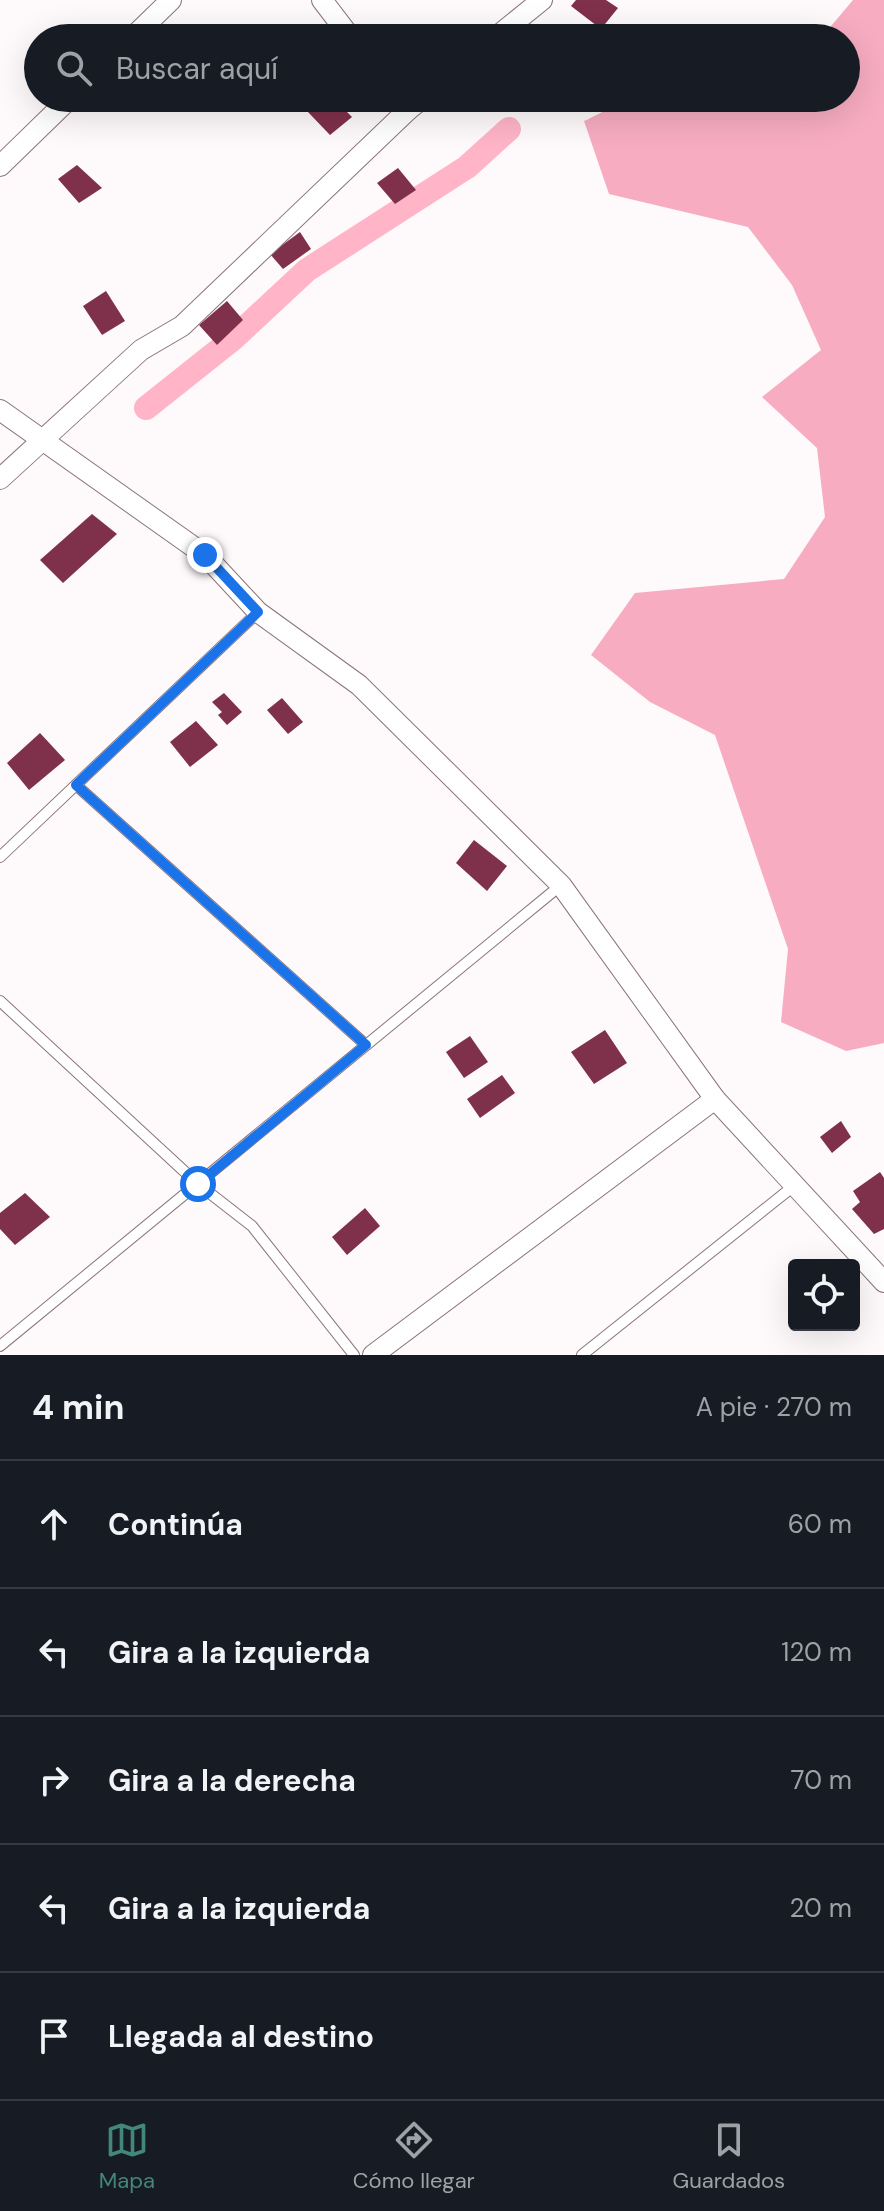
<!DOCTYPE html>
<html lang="es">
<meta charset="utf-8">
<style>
:root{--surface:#171b24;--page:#20242c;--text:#f1f3f6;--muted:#9ea1a6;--line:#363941;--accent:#42877b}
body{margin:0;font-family:"DM Sans",sans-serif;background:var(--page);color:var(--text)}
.controls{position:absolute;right:24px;bottom:24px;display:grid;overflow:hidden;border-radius:8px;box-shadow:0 8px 32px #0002}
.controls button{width:72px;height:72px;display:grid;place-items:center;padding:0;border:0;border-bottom:2px solid var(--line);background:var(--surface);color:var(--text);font:40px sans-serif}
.stop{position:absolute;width:24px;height:24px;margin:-18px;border:6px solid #1a73e8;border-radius:50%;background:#fff}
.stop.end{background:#1a73e8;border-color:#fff;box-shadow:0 2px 8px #0008}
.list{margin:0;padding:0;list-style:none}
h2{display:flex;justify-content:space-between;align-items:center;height:104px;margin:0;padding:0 32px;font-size:34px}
h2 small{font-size:26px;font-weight:400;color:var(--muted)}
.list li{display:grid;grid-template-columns:52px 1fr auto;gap:24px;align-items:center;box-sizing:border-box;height:128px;padding:0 32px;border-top:2px solid var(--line)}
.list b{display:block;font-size:30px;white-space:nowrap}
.list em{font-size:26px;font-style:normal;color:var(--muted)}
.icon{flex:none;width:44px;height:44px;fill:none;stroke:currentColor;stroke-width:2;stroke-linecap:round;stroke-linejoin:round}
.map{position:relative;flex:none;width:884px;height:1355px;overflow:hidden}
.search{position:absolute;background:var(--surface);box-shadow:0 8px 32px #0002;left:24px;right:24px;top:24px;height:88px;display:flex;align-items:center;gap:20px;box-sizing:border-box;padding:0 28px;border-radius:44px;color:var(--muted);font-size:30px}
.sheet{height:744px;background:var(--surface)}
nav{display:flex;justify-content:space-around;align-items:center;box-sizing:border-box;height:112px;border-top:2px solid var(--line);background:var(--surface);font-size:22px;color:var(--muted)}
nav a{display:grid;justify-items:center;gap:4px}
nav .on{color:var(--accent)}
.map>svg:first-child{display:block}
.forest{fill:#f7acc1}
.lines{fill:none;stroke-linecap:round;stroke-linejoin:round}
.canal{stroke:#ffb4c8;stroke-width:24}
.building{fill:#7f304b}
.lane-casing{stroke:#8a757a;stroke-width:12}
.street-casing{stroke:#8a757a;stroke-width:22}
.lane{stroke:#fff;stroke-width:10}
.street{stroke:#fff;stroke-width:20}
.route{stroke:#1a73e8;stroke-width:10}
</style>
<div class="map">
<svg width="884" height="1355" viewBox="0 0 884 1355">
<rect width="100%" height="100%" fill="#fef9fa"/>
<!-- forest -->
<path class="forest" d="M853,0H884V1043L846,1051L781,1022L788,949L715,735L650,702L591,655L635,593L784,579L825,517L817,448L762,397L821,350L792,285L748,227L609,194L584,121C611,109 645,85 672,106L696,98H846V38H821Z"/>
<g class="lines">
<!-- canal -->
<polyline class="canal" points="146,408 234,338 307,270 467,167 509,129"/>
</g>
<!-- building -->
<g class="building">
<polygon points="576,0 606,0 618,8 601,29 571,6"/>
<polygon points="324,98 333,98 352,117 330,135 307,111"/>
<polygon points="661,98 680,98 672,106"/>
<polygon points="77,165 102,188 79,203 58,179"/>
<polygon points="398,168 416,190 395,204 377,183"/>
<polygon points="300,232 311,249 283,269 270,254"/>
<polygon points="106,291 125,321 102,335 83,306"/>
<polygon points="227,301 243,320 217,345 199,325"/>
<polygon points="92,514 117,534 63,583 40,560"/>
<polygon points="224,693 242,712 227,725 218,715 222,712 212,702"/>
<polygon points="282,698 303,722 288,734 267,710"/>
<polygon points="196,721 218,745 190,767 170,742"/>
<polygon points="40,733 65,760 29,790 7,763"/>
<polygon points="474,840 507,866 487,891 456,863"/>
<polygon points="605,1030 627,1063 594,1084 571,1052"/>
<polygon points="470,1036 488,1062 464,1078 446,1052"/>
<polygon points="502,1075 515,1093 480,1118 467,1099"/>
<polygon points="841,1121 851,1137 832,1153 820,1137"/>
<polygon points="880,1172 884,1178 884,1229 874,1234 852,1209 860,1202 853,1191"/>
<polygon points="25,1193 50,1217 15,1245 0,1229 0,1213"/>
<polygon points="365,1208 380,1226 347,1255 332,1237"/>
</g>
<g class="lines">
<defs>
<g id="lane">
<polyline points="76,785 366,1045"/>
<polyline points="0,857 258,612"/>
<polyline points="0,1001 198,1184 252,1226 354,1355"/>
<polyline points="0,1346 561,885"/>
<polyline points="582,1355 795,1185"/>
</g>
<g id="street">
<polyline points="322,0 351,38"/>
<polyline points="132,38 171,0"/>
<polyline points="495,38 542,0"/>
<polyline points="398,98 408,110 423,98"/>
<polyline points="0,166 70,98"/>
<polyline points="0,410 205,555 258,612 359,685 561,885 715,1099 884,1282"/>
<polyline points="0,479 141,350 182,326 408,110"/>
<polyline points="373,1355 715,1099"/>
</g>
</defs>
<!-- lane casing -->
<use href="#lane" class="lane-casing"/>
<!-- street casing -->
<use href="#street" class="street-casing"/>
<!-- lane -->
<use href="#lane" class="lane"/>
<!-- street -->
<use href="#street" class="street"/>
</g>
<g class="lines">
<!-- route -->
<polyline class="route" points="198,1184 366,1045 76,785 258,612 205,555"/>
</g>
</svg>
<div class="controls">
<button><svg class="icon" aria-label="locate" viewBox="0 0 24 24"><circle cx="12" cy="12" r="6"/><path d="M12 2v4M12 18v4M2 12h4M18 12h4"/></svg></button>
</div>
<div class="stop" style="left:198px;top:1184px"></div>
<div class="stop end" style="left:205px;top:555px"></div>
<div class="search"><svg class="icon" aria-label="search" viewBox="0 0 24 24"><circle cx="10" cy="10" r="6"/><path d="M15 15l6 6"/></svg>Buscar aquí</div>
</div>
<section class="sheet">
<h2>4 min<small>A pie · 270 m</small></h2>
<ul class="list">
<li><svg class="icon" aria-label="ahead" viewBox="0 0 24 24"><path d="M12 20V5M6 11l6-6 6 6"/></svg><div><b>Continúa</b></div><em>60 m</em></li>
<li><svg class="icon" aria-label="left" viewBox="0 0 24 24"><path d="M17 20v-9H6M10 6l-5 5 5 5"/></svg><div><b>Gira a la izquierda</b></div><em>120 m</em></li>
<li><svg class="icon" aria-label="right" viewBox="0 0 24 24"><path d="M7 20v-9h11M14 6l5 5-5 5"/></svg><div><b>Gira a la derecha</b></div><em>70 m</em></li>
<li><svg class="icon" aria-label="left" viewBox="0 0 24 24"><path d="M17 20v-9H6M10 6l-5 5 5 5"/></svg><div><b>Gira a la izquierda</b></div><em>20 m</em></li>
<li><svg class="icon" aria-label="arrive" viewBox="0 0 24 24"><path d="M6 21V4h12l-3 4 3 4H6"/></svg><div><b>Llegada al destino</b></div></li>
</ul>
</section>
<nav>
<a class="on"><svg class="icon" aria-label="map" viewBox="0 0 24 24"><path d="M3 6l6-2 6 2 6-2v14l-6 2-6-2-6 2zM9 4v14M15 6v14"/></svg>Mapa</a>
<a><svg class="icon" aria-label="directions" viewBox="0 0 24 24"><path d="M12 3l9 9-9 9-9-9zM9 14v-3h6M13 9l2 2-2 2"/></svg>Cómo llegar</a>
<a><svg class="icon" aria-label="saved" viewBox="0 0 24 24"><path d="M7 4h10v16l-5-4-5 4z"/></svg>Guardados</a>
</nav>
